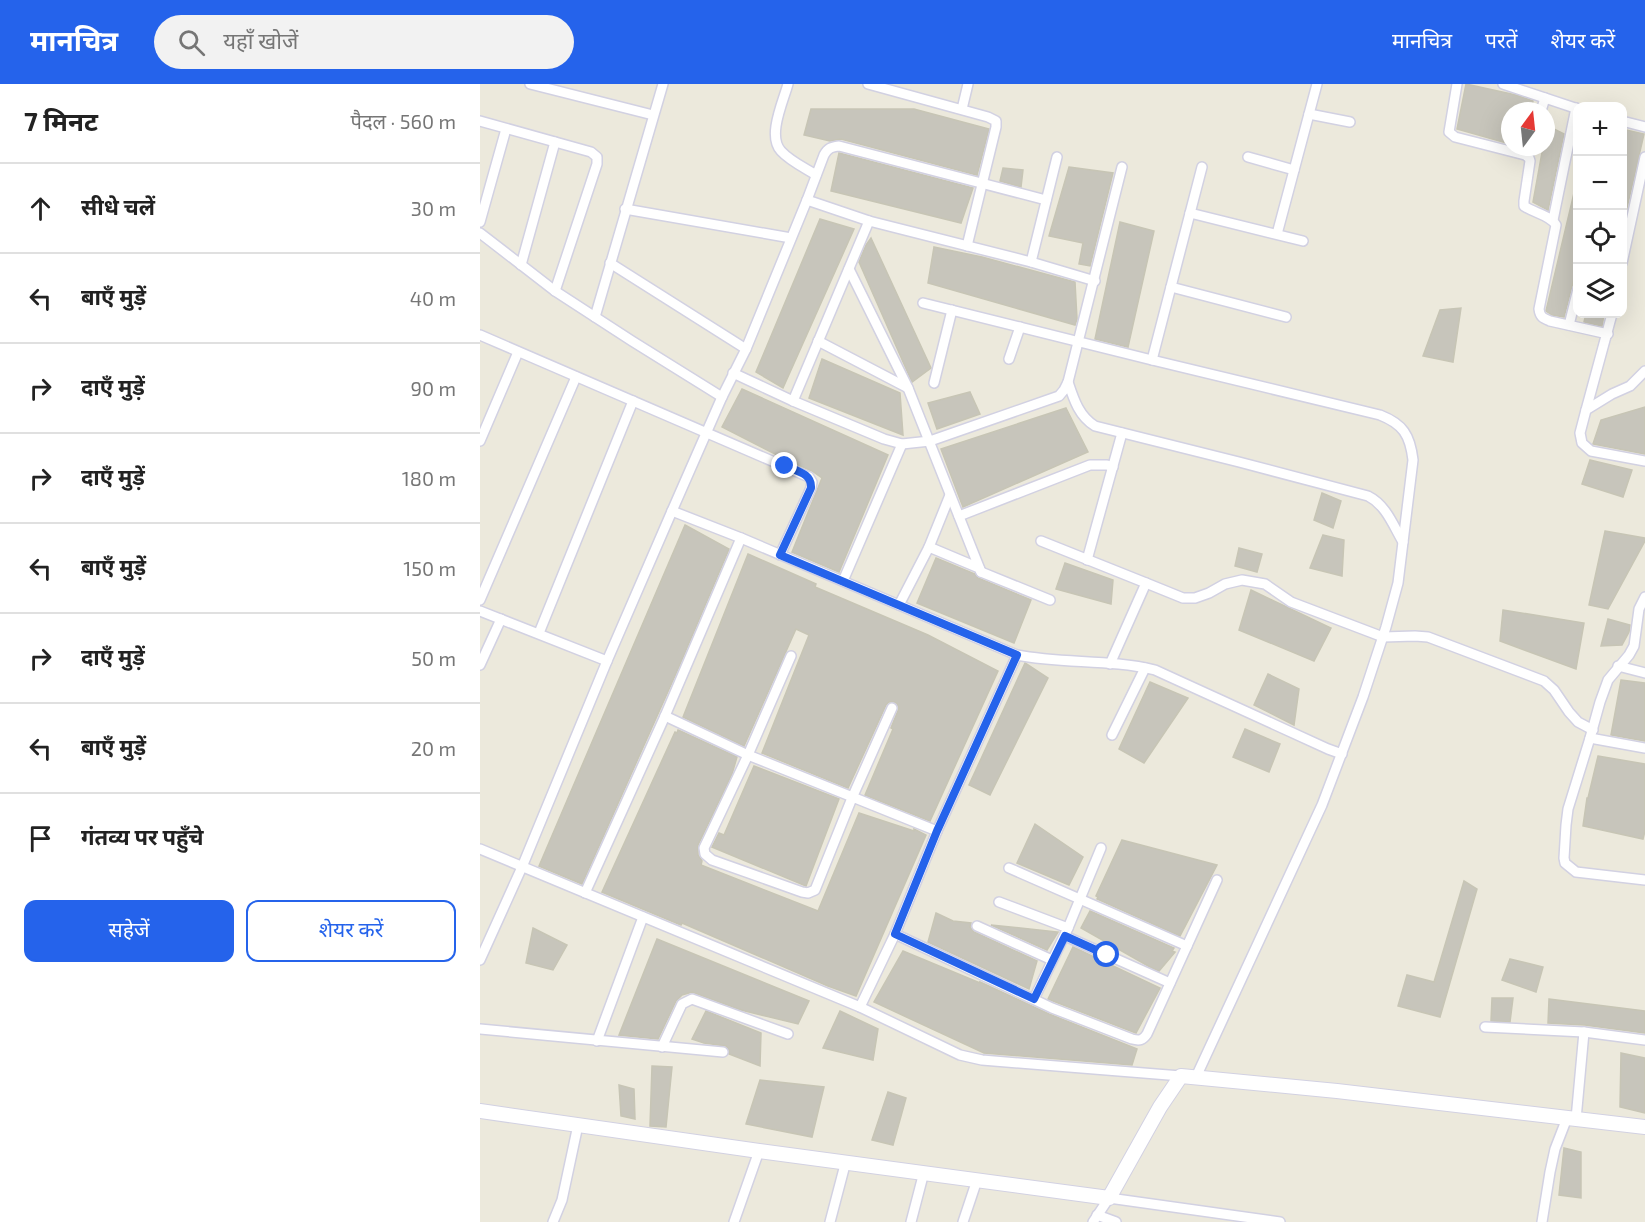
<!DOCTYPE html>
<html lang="hi">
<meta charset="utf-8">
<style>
:root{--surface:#fff;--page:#f2f2f2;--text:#222;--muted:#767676;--line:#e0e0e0;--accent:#2563eb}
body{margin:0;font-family:"Exo 2","Noto Sans Devanagari",sans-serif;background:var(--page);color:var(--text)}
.controls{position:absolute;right:18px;top:18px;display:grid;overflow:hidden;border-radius:12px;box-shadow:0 6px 24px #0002}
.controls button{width:54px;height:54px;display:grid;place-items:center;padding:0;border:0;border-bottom:2px solid var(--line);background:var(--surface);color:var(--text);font:30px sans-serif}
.compass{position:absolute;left:1021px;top:18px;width:54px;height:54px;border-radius:50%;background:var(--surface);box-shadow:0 6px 24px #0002;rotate:15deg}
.stop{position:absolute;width:18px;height:18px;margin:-14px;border:4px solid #2563eb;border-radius:50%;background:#fff}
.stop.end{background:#2563eb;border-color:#fff;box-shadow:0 2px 6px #0008}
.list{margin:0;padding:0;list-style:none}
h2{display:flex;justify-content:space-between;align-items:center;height:78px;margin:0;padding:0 24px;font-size:26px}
h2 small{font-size:20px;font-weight:400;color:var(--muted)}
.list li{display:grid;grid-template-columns:39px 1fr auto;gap:18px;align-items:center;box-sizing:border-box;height:90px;padding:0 24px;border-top:2px solid var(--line)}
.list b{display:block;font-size:22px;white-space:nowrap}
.list em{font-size:20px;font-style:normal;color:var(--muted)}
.actions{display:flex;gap:12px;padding:18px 24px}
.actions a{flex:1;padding:14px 0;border:2px solid var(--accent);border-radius:12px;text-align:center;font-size:21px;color:var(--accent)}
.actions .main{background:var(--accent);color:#fff}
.icon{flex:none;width:33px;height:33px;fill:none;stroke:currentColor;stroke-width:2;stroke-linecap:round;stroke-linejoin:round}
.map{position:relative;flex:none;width:1165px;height:1138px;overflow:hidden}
header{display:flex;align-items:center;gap:36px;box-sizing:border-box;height:84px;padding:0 30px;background:var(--accent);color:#fff}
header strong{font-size:28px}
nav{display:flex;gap:33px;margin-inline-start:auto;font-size:21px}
.search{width:420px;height:54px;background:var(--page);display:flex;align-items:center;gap:15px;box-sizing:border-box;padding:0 21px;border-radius:33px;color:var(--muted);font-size:22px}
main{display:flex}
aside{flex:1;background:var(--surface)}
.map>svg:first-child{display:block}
.building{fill:#c7c5bb;stroke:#c7c5b5;stroke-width:1.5}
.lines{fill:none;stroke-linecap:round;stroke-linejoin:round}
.street-casing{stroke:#d2d1e2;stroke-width:12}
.secondary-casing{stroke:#d2d1e2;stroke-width:16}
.street{stroke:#fff;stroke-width:9}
.secondary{stroke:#fff;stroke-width:14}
.route{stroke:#2563eb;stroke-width:8}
</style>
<header>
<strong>मानचित्र</strong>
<div class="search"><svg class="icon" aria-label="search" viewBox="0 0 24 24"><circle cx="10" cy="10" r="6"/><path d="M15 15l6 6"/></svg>यहाँ खोजें</div>
<nav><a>मानचित्र</a><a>परतें</a><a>शेयर करें</a></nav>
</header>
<main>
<aside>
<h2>7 मिनट<small>पैदल · 560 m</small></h2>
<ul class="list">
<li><svg class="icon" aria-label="ahead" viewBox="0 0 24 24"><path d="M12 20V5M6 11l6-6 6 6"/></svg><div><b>सीधे चलें</b></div><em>30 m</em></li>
<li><svg class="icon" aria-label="left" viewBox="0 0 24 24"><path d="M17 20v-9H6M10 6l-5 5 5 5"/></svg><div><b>बाएँ मुड़ें</b></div><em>40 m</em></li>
<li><svg class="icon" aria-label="right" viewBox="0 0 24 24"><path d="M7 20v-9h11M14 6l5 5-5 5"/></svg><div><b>दाएँ मुड़ें</b></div><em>90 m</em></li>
<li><svg class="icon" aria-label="right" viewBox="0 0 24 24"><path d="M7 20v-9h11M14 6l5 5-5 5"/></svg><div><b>दाएँ मुड़ें</b></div><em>180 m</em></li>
<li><svg class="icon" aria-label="left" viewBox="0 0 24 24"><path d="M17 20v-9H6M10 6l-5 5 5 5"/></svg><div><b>बाएँ मुड़ें</b></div><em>150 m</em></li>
<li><svg class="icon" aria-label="right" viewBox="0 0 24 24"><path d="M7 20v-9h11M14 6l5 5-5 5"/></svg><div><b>दाएँ मुड़ें</b></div><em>50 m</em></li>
<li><svg class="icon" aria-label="left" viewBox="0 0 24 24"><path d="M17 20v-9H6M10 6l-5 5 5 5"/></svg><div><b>बाएँ मुड़ें</b></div><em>20 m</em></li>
<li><svg class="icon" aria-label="arrive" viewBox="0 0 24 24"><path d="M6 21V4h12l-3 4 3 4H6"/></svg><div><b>गंतव्य पर पहुँचे</b></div></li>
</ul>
<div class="actions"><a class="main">सहेजें</a><a>शेयर करें</a></div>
</aside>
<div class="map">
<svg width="1165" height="1138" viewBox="0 0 1165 1138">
<rect width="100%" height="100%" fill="#ece9dc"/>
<!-- building -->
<g class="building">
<polygon points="986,0 1036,11 1053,17 1051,27 1030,27 1030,60 977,45"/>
<polygon points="331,25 434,25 509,45 497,91 361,55 350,57 324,51"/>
<polygon points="1066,41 1084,50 1068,126 1053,118 1063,63 1066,63"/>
<polygon points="1146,46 1164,50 1146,128 1143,128 1143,61"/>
<polygon points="359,69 493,104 481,139 351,107"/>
<polygon points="589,83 633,89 610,182 599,180 603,159 569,152"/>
<polygon points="523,84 543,86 541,103 520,97"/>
<polygon points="1094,109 1098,109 1098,179 1084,233 1072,231 1066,227"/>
<polygon points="340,135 374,145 303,304 276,288"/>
<polygon points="640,138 674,147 648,263 615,255"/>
<polygon points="391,154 451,284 432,298 379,178 386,161"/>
<polygon points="454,163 502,173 595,198 597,235 595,241 448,199"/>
<polygon points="981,224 973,278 943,272 960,226"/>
<polygon points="1106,230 1124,230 1122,242 1104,238"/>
<polygon points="342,275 420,309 423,351 329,314"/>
<polygon points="262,305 408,371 359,488 312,468 342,394 332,387 307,376 242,343"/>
<polygon points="490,308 500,330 457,345 448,319"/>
<polygon points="1165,323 1165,370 1113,360 1121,336"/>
<polygon points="586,324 608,368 483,423 461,365"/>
<polygon points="1110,376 1152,386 1143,413 1102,400"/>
<polygon points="842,409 861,417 853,444 834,436"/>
<polygon points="205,441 249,465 198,585 102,800 59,782"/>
<polygon points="1125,447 1165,454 1165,457 1128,525 1109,521"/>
<polygon points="843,451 864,456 862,492 830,484"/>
<polygon points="759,464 782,470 777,488 755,482"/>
<polygon points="268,470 336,500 335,503 448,551 518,587 450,737 385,711 413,645 411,644 419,624 417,620 414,618 409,618 406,621 368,704 282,669 329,551 316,545 264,662 203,633"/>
<polygon points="456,474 495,490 498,494 551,516 534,559 437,519"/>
<polygon points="585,479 633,496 631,520 576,505"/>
<polygon points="771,506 851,544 834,577 759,546"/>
<polygon points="1023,526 1104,539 1096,585 1020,557"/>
<polygon points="1128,535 1150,541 1149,548 1142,561 1121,562"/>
<polygon points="545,579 568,594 510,711 489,701"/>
<polygon points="788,590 819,605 814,641 774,621"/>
<polygon points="1141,596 1165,599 1165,657 1131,651"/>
<polygon points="670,598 708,614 664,679 639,665"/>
<polygon points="765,645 800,660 789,688 753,673"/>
<polygon points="198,646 257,673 252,690 218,761 218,771 222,777 221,781 338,827 379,729 434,747 434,745 446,751 376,912 348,902 202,839 201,841 122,808 195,648 197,649"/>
<polygon points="1118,672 1165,680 1165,747 1163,755 1103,742 1107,714 1108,714"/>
<polygon points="274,682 359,715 326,802 232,763 239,749 244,751"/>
<polygon points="555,740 603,773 589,801 537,779"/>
<polygon points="642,756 737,781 700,852 617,815 618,813 616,812"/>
<polygon points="984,797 997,805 960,933 918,922 927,891 954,898"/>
<polygon points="610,827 694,864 692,867 695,868 679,887 670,883 601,844"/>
<polygon points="456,829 473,837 491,839 490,843 494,848 557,877 549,905 448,858"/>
<polygon points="511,841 578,848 567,866"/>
<polygon points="53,844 87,861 73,886 46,879"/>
<polygon points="177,855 329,917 318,940 261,926 212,908 202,911 196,917 178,955 139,951"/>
<polygon points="593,863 680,904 656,949 568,915"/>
<polygon points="423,867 500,899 500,898 569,930 657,965 652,981 504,969 394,918"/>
<polygon points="1030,875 1063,883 1056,908 1022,896"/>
<polygon points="1012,914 1033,914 1030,938 1011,937"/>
<polygon points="1069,915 1165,927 1165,949 1105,941 1068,939"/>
<polygon points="226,927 281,949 280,982 249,970 249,966 246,962 224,959 212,955"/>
<polygon points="360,927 398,945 393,976 343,964"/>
<polygon points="1141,969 1165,974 1165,1029 1140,1023"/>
<polygon points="172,982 192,983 186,1043 170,1042"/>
<polygon points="280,996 344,1003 332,1053 266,1040"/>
<polygon points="139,1001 154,1005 155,1035 141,1032"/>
<polygon points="408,1008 426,1014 413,1061 392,1056"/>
<polygon points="1084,1064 1101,1068 1101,1114 1079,1111"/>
</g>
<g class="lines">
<defs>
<g id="street">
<polyline points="50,0 173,31"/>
<path d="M308,0C303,18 287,52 301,67C310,77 325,84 336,91"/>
<polyline points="388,0 508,33 516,37 516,43 487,162"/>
<path d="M977,0L969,48L975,53L1045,71L1049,74L1050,77L1044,117V122C1054,129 1070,131 1076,141L1059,225C1060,233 1063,234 1070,237L1128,250"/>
<polyline points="1023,0 1098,25"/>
<polyline points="482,25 488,0"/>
<polyline points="1061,27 1065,14"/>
<polyline points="829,30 870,38"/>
<polyline points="0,37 111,68 117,73 117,80 75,207"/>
<polyline points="1142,37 1165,43"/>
<polyline points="768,73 814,86"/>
<polyline points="327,116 389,137 551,178 615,197"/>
<polyline points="145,125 311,154"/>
<polyline points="710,129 823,157"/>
<polyline points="1073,136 1096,24"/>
<polyline points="0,138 26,45"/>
<polyline points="0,149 75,207 152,257 242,313"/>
<polyline points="797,150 837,0"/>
<polyline points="551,178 577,73"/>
<polyline points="130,179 266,265"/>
<polyline points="1142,179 1165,73"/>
<polyline points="41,181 75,58"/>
<polyline points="369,185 428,304 501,488"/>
<polyline points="691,203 806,233"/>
<path d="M443,219L672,276L900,331C923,340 930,351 933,376L918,499L906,543L883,613L842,721L716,993"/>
<polyline points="115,233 183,0"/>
<polyline points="1089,241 1098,205"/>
<polyline points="0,251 329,393 332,398 331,404 300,471"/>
<polyline points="338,257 428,304"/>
<polyline points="529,275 540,243"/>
<polyline points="672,276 722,83"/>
<polyline points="1165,287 1150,302 1132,310 1106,326 1100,349 1102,359 1111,367 1165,377"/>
<polyline points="253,289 313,317 404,355 422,360 450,357 579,312 584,306 588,298 642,83"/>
<path d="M588,298C594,316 599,332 615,342L759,378L888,412C906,421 913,441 923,458"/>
<polyline points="454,299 472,226"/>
<polyline points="313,317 389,137"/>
<polyline points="1106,326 1132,230"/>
<polyline points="0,357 38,268"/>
<path d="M192,427L261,454L537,571C582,580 630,575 675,586L848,665L862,670"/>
<polyline points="479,432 610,381 627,381 633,383"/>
<polyline points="561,457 666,499 630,580"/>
<polyline points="449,463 499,484 501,488 570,516"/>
<polyline points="607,476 642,349"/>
<polyline points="363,497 422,360"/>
<polyline points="666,499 703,514 715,514 729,509 745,500 762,496 785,500 811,518 903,553 935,552 948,553 1064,597 1074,606 1089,628 1098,638 1113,646"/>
<polyline points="1165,513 1159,525 1154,562 1149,571 1128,596 1120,618 1110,654 1088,725 1086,741 1084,774 1085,779 1096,788 1165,796"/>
<polyline points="0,516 96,293"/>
<polyline points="419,521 449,463 470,411"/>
<polyline points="0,527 127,577"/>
<polyline points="59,549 153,317"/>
<polyline points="311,572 268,671 224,764 225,770 232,776 322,808 328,809 335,806 372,714 412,624"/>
<polyline points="0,581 21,535"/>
<polyline points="1138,582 1165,589"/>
<polyline points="185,632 268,671 457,747"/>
<polyline points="632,651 665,584"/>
<polyline points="1110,654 1165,664"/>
<polyline points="0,765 380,923 480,971 502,976 701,992"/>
<polyline points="529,784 707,862"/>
<polyline points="105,809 185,632 261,454"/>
<polyline points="519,818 588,844"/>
<polyline points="497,842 572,876"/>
<path d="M415,850L572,924L652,955C660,957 663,956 667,950L737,796"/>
<polyline points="585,852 690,899"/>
<path d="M0,876L42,783L127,577L192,427L242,313L266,265L327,116L344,71C348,64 351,63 359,62L566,116"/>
<polyline points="554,915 588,844 621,764"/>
<polyline points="380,923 415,850 457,747 537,571"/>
<polyline points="1005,943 1104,948 1165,956"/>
<polyline points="0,945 243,968"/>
<polyline points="117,957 163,833"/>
<polyline points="182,963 202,920 212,915 308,950"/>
<polyline points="1096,1035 1104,948"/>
<polyline points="617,1131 636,1138"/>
<polyline points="73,1138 82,1116 98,1041"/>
<polyline points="254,1138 279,1067"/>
<polyline points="350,1138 366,1077"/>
<polyline points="431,1138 444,1088"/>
<polyline points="483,1138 497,1096"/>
<polyline points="613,1138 629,1114 800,1138"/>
<polyline points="1062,1138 1070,1088 1075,1065 1087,1034"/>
</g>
<polyline id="secondary" points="0,1027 279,1067 629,1114 680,1023 701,992 857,1007 1165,1043"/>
</defs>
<!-- street casing -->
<use href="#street" class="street-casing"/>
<!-- secondary casing -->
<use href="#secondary" class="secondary-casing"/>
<!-- street -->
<use href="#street" class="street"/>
<!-- secondary -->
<use href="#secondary" class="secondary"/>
</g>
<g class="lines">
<!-- route -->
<path class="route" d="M305,382C316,387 332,389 331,404L300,471L537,571L457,747L415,850L554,915L585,852L627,871"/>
</g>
</svg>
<div class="controls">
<button>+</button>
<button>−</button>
<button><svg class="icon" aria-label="locate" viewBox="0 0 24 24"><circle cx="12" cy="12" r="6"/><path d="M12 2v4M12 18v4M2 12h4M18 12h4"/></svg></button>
<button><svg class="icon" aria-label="layers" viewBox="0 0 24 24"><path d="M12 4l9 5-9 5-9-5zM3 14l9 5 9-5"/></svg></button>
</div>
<svg class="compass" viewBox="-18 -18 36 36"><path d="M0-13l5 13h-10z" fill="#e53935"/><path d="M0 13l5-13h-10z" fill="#767676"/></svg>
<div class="stop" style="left:627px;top:871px"></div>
<div class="stop end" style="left:305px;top:382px"></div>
</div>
</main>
